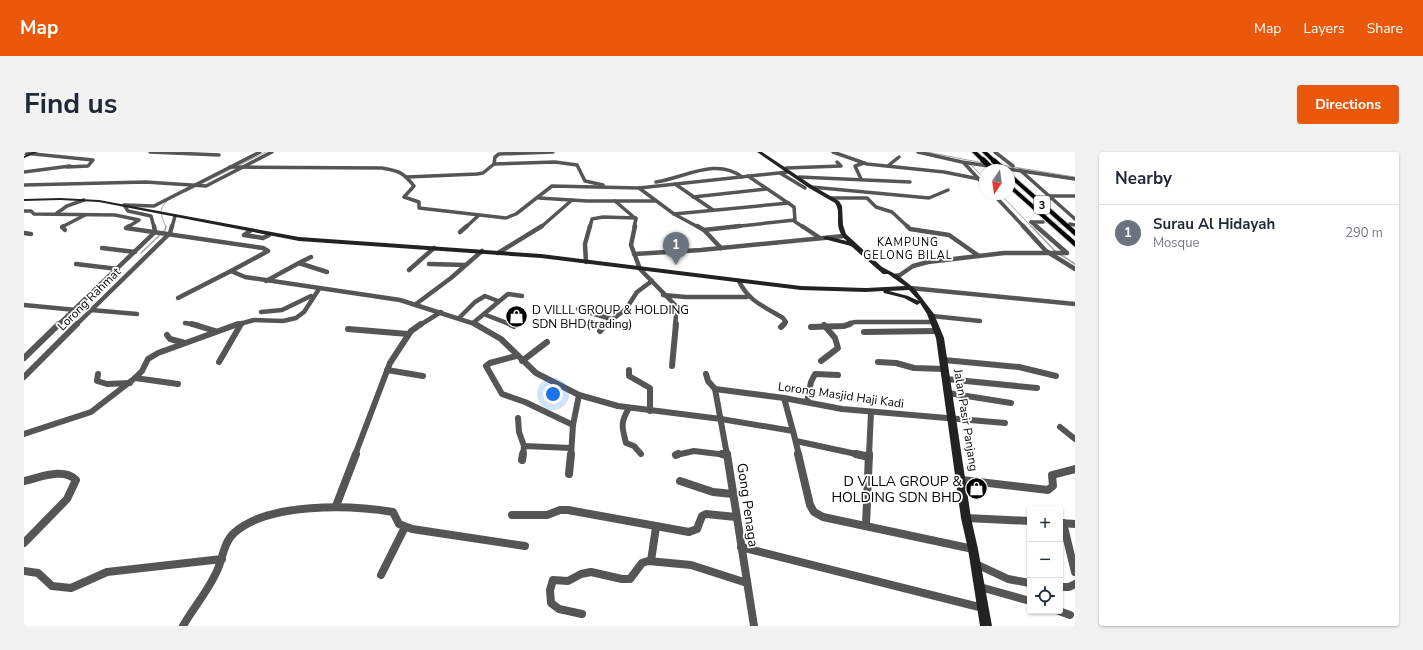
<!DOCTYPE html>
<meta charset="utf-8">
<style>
:root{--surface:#fff;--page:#f2f2f3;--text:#1f2937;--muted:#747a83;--line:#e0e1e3;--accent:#ea580c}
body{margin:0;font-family:"Nunito Sans",sans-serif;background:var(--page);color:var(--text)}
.controls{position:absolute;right:12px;bottom:12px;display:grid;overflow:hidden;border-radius:4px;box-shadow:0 1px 3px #0004}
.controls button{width:36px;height:36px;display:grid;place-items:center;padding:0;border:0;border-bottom:1px solid var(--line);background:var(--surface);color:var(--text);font:20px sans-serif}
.compass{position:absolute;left:955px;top:12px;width:36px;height:36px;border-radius:50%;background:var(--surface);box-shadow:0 1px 3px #0004;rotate:193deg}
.you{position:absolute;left:529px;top:242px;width:14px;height:14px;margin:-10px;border:3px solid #fff;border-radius:50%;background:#1a73e8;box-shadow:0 0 0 6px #1a73e833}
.badge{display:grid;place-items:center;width:26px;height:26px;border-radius:50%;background:var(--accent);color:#fff;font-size:13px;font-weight:700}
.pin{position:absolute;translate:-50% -33px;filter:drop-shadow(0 1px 2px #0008)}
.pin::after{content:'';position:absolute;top:21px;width:14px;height:12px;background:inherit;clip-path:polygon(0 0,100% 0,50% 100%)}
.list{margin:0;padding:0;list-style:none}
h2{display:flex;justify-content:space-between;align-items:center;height:52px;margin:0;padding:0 16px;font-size:17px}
h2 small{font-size:13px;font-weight:400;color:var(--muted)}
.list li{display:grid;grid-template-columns:26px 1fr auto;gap:12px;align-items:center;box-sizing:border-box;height:56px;padding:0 16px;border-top:1px solid var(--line)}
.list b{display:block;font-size:15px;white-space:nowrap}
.list p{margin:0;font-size:13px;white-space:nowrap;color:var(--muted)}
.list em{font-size:13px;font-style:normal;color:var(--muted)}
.icon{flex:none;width:22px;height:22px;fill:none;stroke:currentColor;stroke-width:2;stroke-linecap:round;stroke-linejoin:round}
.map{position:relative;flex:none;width:1051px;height:474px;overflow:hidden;border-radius:4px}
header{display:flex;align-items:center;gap:24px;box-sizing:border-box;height:56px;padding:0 20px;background:var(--accent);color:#fff}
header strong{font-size:19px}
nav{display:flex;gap:22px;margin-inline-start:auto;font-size:14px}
.intro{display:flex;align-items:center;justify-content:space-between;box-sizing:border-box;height:96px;padding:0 24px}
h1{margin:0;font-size:28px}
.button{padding:10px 18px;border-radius:4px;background:var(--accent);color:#fff;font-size:14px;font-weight:700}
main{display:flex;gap:24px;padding:0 24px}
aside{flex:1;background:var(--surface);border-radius:4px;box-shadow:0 1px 3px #0004}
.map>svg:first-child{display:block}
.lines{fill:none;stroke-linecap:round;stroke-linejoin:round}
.stream-far1{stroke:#a3a3a3;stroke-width:1}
.stream{stroke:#a3a3a3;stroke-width:1.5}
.street-tunnel{stroke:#d9d9d9;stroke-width:3.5;stroke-dasharray:3.5 1.5;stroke-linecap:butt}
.primary-casing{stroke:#dbdbdb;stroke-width:2}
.street-far3{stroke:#555;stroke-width:3.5}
.street-far2{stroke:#555;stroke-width:4.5}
.street-far1{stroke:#555;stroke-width:6}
.street{stroke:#555;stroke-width:8}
.secondary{fill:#222;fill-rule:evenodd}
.primary{fill:#000;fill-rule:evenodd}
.primary-bridge-casing{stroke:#dbdbdb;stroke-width:6;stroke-linecap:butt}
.primary-bridge{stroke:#000;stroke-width:5.5}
.labels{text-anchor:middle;stroke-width:3.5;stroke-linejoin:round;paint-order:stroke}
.shield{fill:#fff;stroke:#4c4c4c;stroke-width:1}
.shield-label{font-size:11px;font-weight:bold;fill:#000}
.far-neighbourhood-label{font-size:11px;letter-spacing:1px;fill:#000;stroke:#fff}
.street-label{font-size:12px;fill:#000;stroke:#fff}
.poi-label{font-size:12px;fill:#000;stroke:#fff;text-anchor:start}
.near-poi-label{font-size:14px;fill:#000;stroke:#fff;text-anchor:end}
.near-street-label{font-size:14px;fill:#000;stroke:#fff}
</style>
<header>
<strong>Map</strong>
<nav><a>Map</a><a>Layers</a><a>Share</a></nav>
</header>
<div class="intro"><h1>Find us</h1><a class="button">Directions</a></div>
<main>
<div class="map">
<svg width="1051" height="474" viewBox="0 0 1051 474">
<rect width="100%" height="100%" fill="#fff"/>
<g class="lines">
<!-- stream-far1 -->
<g class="stream-far1">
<polyline points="903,0 959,11"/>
<polyline points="946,12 961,27"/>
<polyline points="977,13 1051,25"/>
<polyline points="213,14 242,0"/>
<polyline points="161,40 209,16"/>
<polyline points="976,42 1008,75"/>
<path d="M142,75C138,65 133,58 143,49"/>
</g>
<!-- stream -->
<g class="stream">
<polyline points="1007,74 1031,99 1051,112"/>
<polyline points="117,101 141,78 142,74"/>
</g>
<!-- street-tunnel -->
<polyline class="street-tunnel" points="1019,70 1045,72"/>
<defs>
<g id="primary">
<polygon points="948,0 953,0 962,8 957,9"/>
<polygon points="958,0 963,0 973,9 968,10"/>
<polygon points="985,20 1051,78 1051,84 985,25"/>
<polygon points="985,31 1051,89 1051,95 985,36"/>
</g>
</defs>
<!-- primary casing -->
<use href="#primary" class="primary-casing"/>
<!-- street-far3 -->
<g class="street-far3">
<polyline points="126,0 195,3"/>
<polyline points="809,0 843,12 920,20 955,27"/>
<polyline points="894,0 938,10 1051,27"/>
<polyline points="971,0 989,14"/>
<polyline points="0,1 69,8 64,14 43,15"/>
<polyline points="940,11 961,34"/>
<polyline points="470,12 471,5 475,2 529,0"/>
<polyline points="865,13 875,5"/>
<path d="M206,15L358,16C375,19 379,20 390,34L380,45L395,50V56L482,66L492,62L528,34L615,36L764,20"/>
<polyline points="762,16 817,14 813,10"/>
<polyline points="996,18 1051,67"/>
<polyline points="0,20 46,14"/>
<polyline points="756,21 781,36"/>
<polyline points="383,25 453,22 459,21 470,12 531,10 553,13 561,29 579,33"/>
<polyline points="775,25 886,30"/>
<polyline points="837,27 831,14 840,11"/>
<path d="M632,30C660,26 692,5 718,25"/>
<polyline points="651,32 689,58"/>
<polyline points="0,33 122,30 182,34 248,0"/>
<polyline points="787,35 905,46 924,38"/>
<polyline points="615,36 650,62 674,75"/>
<polyline points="969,42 1000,75"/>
<polyline points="1024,44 1051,44"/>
<polyline points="669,45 743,37"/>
<polyline points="515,46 563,49 632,49"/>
<polyline points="807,46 843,46 852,55 868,60 884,75"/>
<polyline points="591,49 612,67 610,75"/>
<polyline points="0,59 7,59 10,62 91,63 115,68 104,75"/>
<polyline points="33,61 43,54 60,48"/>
<polyline points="650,62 765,51"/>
<polyline points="770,69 779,75"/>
<polyline points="1007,70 1019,70"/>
<polyline points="1007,70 1013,75"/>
<polyline points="1046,72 1051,73"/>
<polyline points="38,75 61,63"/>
<polyline points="130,75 127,64 104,59 100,53 130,54 236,0"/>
<polyline points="148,75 151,64"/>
<polyline points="442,75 454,64"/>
<polyline points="517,75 548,48"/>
<polyline points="566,75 568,67 579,65 612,66"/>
<polyline points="707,75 771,68 770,55 724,24"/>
</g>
<!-- street-far2 -->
<g class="street-far2">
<polyline points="40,74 38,75 41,78"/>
<polyline points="105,74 102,76 239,96 244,99 207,119 221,125 376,148 454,173"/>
<polyline points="611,74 607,93 616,117 653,155 651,173"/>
<polyline points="673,74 680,78 697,96"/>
<polyline points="778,74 796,86"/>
<polyline points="883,74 886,77 925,83 955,104"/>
<polyline points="999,74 1022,99 1051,117"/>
<polyline points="680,78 716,74"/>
<polyline points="226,79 220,83 239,86 245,83"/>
<polyline points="436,80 443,74"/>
<polyline points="0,81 7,82"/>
<polyline points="78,96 111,100"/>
<polyline points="474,101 518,74"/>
<polyline points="610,102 677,98 820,84"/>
<polyline points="562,110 561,92 566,74"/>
<polyline points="275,111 287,105"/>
<polyline points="52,112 94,117"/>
<polyline points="405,112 441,113"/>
<polyline points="385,118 410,96"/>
<polyline points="871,124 876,123 889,114 904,110 980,101 1043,101 1012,74"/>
<polyline points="242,129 275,111 303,120"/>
<path d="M715,129C724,149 741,155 759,166L762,170L759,173"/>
<polyline points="886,136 1051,152"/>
<polyline points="639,143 662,145 723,145"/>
<polyline points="154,146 207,119"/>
<polyline points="392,152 427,126 458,99"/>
<polyline points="0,153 52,158"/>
<polyline points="554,157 587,167"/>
<polyline points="67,158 113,162"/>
<polyline points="237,160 258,158 287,144"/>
<polyline points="462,163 488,173"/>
<polyline points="908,164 956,169"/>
<polyline points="435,166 451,150 461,144 474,149"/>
<polyline points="161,171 174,173"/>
<polyline points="449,171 484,142 498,144"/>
<polyline points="34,173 131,80 130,74"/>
<polyline points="52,173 146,81 148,74"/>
<polyline points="212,173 230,168 259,169 272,166 280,160 295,137"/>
<polyline points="217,173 218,171"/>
<polyline points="396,173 417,160"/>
<polyline points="581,173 602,157 613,140 628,129"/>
<polyline points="825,173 826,171 832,170 907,170"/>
</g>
<!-- street-far1 -->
<g class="street-far1">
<polyline points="168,172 191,179"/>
<polyline points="451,172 477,187 512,221 555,243 594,254 697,267 769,279 775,303"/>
<polyline points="486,172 490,174"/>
<polyline points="757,175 760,172"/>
<polyline points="787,175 820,174 826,172"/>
<polyline points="324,177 384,182"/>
<polyline points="576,179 582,172"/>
<polyline points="840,180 913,179"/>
<polyline points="143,183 146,187 161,191"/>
<polyline points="492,204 466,211 462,214 478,242 501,250 549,273"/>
<polyline points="0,206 35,172"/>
<polyline points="920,208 995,215 1032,224"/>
<polyline points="498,209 523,190"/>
<polyline points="797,209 814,196 811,186 800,173"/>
<polyline points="195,210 217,172"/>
<polyline points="854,210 872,211 890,216 921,217"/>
<polyline points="648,214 652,172"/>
<polyline points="363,218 399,224"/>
<polyline points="605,218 605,224 626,236 626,259"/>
<polyline points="74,222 73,229 83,232 106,231"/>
<polyline points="682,222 684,229 691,237 703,303"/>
<polyline points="0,225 53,172"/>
<polyline points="111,226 154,232"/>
<polyline points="922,227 1013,236"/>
<polyline points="691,237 760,246 818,257 981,271"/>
<polyline points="924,241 987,251"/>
<polyline points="760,246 769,279"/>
<polyline points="783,250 787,230 791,222 814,223"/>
<path d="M605,256C596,271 598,275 602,291L610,294L617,302"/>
<polyline points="494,266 495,280 500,294"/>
<polyline points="1036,275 1051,287"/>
<polyline points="0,282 67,260 111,226 118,219 124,207 134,201 214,172"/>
<polyline points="772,289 837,303"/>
<polyline points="331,303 366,211 387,179 397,172"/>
<polyline points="499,303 500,294 547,296"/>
<polyline points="547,303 549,273 555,243"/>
<polyline points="652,303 670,299 703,303"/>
<polyline points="845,303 847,260"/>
</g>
<!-- street -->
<g class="street">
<polyline points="698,302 703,303"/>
<polyline points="703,302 730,474"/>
<polyline points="774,302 786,353 790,360 799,365 949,397"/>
<polyline points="832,302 845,305"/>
<polyline points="652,303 654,302"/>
<polyline points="498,308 499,302"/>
<polyline points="545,322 547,302"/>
<polyline points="938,328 1024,338 1029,334 1028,323 1051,317"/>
<path d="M0,329C15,326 39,315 52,328L43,347L0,391"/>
<polyline points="656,329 689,340 709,342"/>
<polyline points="312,354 332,302"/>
<polyline points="488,363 523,363 536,358 544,358 665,380 673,377 678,364 682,362 712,365"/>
<polyline points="942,366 1006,369"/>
<polyline points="1036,371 1051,372"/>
<polyline points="1039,371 1051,420"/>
<polyline points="842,373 845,302"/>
<polyline points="717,395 959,456"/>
<polyline points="627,409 632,375"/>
<polyline points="952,412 984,427 1006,431"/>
<polyline points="0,419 14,421 28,434 47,436 83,420 198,407"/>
<polyline points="357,423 381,375"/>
<polyline points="956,435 1006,449"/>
<polyline points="1036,435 1045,435 1051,432"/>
<polyline points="1035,459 1046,463"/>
<polyline points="558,462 535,457 527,451 526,438 529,428 544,429 557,422 567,420 598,427 606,427 618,411 624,409 667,413 723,431"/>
<path d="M159,474C170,454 187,436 195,414C199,403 201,389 210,381C244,350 327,353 369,360L375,372L388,377L501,394"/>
</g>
<!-- secondary -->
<g class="secondary">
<polygon points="9,0 14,0 0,6 0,4"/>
<path d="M733,0H738L789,34L815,49L818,54L819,73L822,82L858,115L875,124L891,137L910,162L920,186L947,366L954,397L968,474H956L944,397L937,366L912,186L903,162L896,151L893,153L880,146L860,141L859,139L842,140L777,138L517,106L275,89L75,50L36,48L0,49V47L36,46L75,48L275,85L517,102L777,134L842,136L881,134L864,122H859L827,94L800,87L799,86L802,84L823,89C807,75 819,62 811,51L785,36ZM885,138L895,149L884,144L865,139Z"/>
</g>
<!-- primary -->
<use href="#primary" class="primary"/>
<defs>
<g id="primary-bridge">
<polyline points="959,8 967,16"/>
<polyline points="970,9 979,17"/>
</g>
</defs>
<!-- primary-bridge casing -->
<use href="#primary-bridge" class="primary-bridge-casing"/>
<!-- primary-bridge -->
<use href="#primary-bridge" class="primary-bridge"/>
</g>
<!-- icons -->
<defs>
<symbol id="shop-disc" viewBox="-11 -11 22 22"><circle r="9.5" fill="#000" stroke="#fff"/><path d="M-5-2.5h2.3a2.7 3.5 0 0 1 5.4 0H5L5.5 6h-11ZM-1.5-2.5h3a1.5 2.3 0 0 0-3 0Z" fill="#fff"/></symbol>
</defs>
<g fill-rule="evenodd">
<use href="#shop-disc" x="480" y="152" width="25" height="25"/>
<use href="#shop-disc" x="940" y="324" width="25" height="25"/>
</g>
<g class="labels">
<!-- shield labels -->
<rect class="shield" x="1010" y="44" width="16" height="18" rx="3"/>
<g class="shield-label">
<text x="1018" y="57">3</text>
</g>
<!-- far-neighbourhood labels -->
<g class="far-neighbourhood-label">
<text x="884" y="94">KAMPUNG<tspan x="884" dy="13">GELONG BILAL</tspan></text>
</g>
<!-- street labels -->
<g class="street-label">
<text transform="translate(65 147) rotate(-45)" y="4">Lorong Rahmat</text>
<text transform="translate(817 243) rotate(8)" y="4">Lorong Masjid Haji Kadi</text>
<text transform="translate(942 268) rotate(81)" y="4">Jalan Pasir Panjang</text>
</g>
<!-- poi labels -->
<g class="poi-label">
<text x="508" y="162">D VILLL GROUP &amp; HOLDING<tspan x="508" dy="14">SDN BHD(trading)</tspan></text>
</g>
<!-- near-poi labels -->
<g class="near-poi-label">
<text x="938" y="334">D VILLA GROUP &amp;<tspan x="938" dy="16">HOLDING SDN BHD</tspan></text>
</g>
<!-- near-street labels -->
<g class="near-street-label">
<text transform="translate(724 353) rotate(82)" y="5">Gong Penaga</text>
</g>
</g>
</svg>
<div class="controls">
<button>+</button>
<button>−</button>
<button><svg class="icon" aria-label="locate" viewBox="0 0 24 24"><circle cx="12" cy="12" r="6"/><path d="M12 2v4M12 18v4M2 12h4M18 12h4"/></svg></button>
</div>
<svg class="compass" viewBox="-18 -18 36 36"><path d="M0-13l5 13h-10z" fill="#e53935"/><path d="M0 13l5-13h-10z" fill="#747a83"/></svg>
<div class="you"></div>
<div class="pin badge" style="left:652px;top:113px;background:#6b7280">1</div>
</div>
<aside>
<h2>Nearby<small></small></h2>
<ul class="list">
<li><span class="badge" style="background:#6b7280">1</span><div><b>Surau Al Hidayah</b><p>Mosque</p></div><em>290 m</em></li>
</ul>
</aside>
</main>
